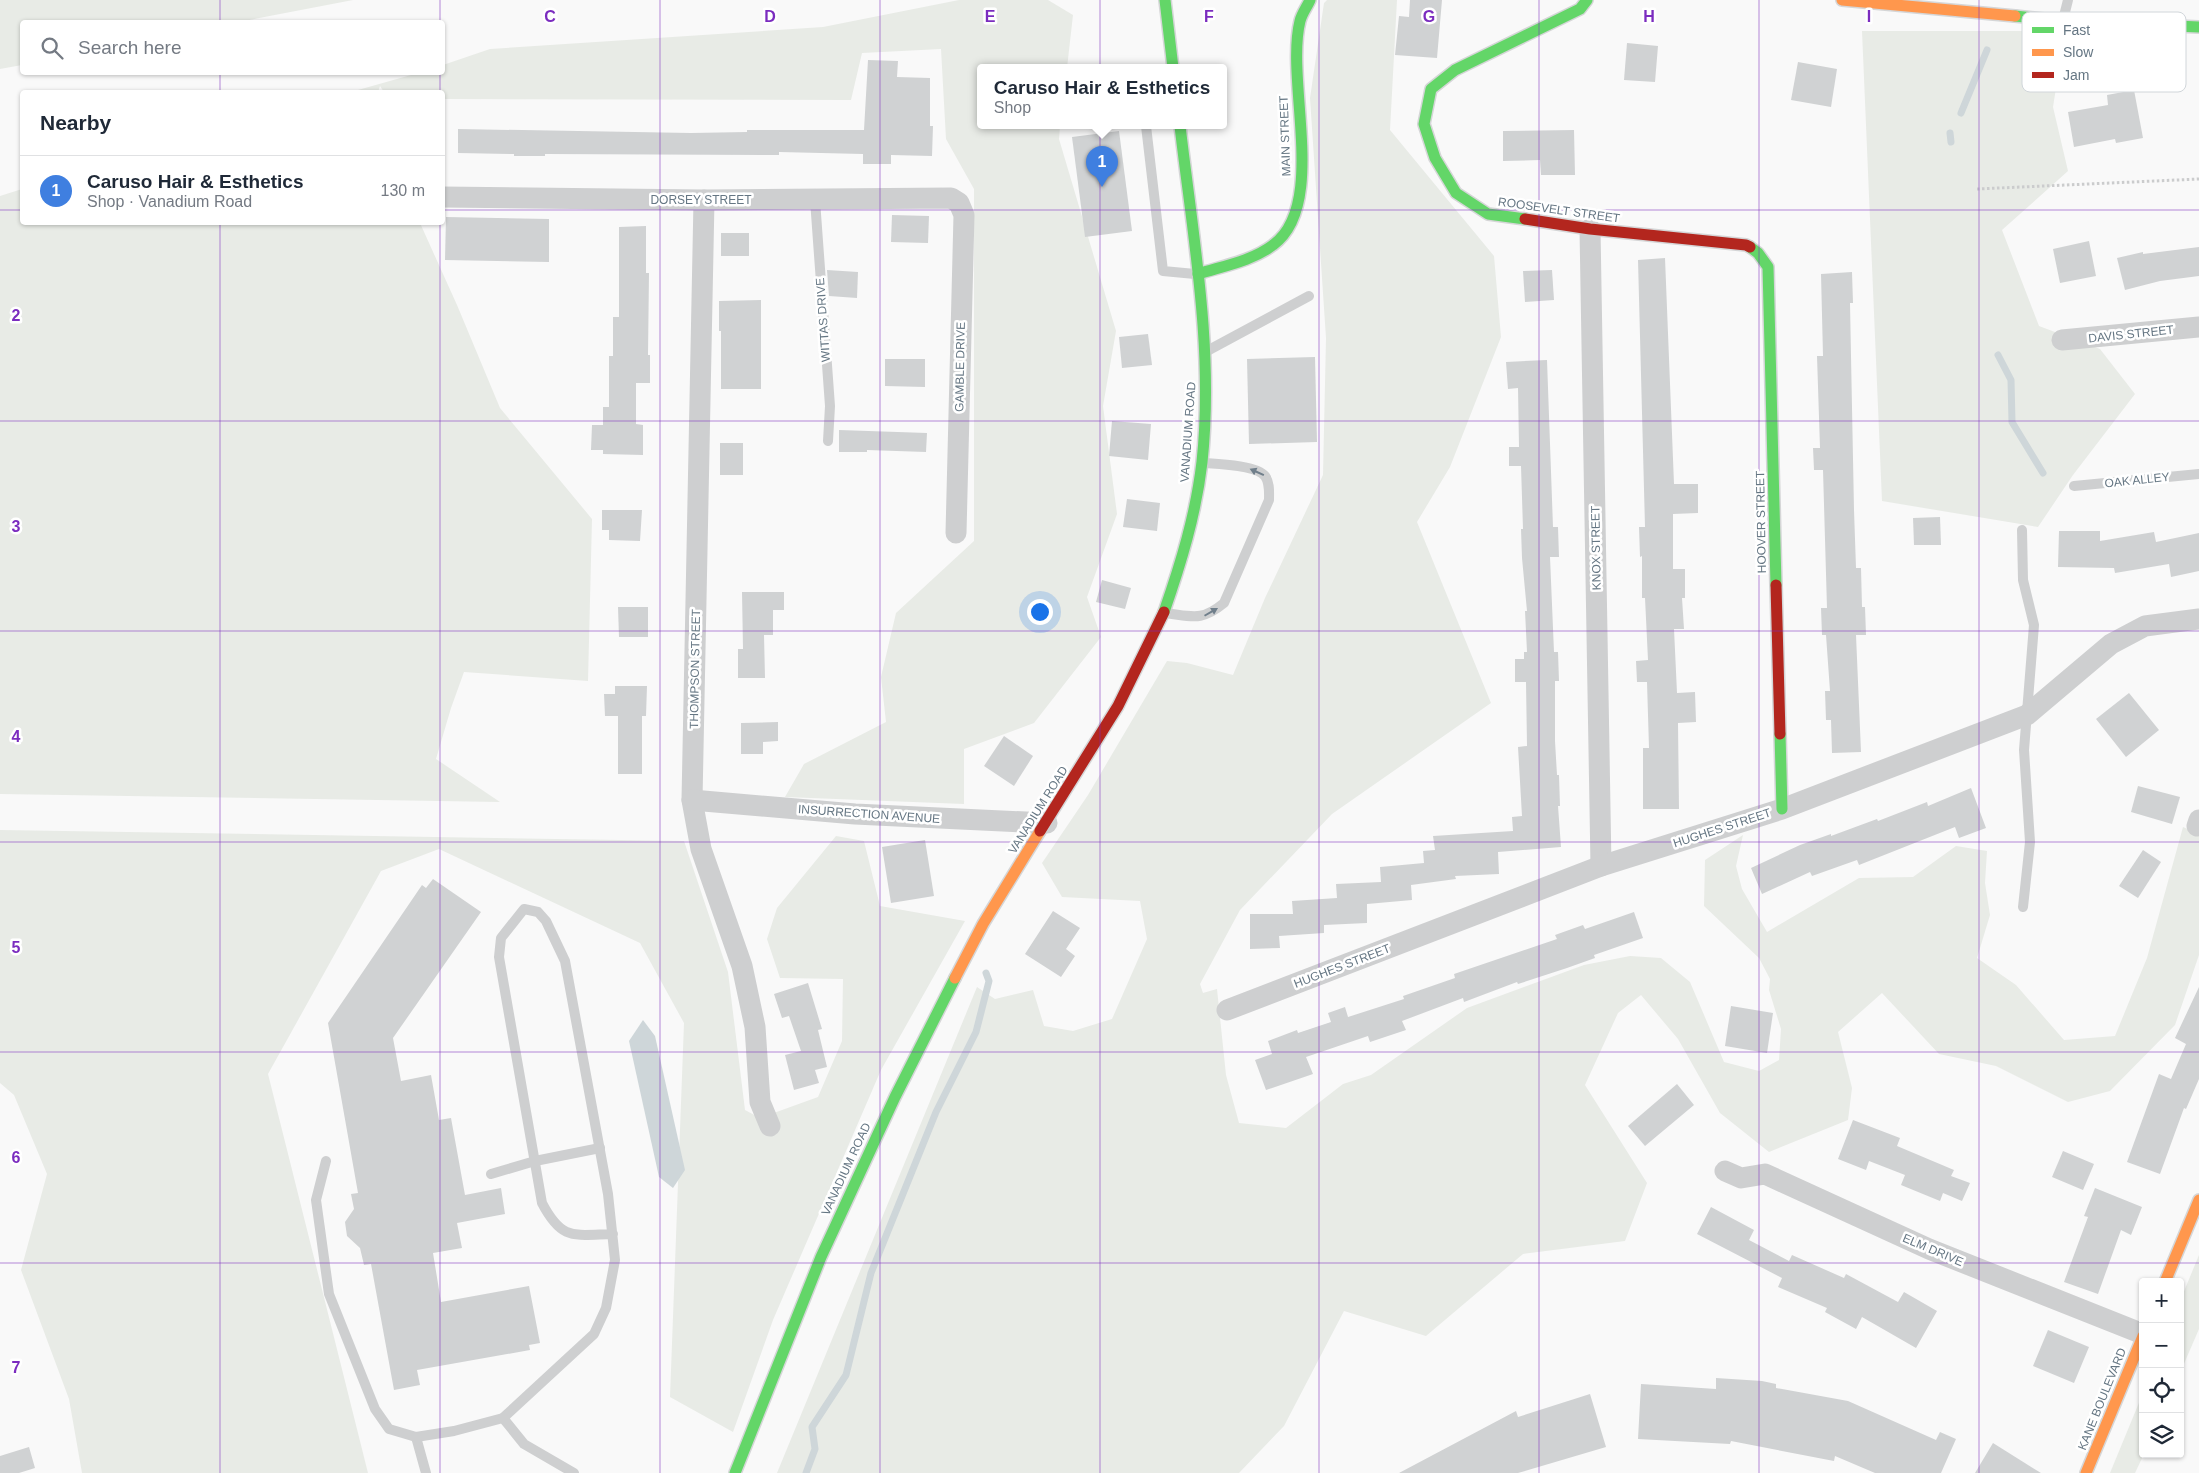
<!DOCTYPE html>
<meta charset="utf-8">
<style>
:root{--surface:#fff;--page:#f6f6f7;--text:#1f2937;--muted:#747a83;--line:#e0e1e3;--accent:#7c3aed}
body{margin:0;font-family:Arial,sans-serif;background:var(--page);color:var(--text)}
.controls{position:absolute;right:15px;bottom:15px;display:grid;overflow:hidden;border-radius:5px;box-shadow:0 1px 4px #0004}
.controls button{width:45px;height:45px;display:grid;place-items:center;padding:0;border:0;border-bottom:1px solid var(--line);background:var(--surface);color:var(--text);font:25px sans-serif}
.you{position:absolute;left:1039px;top:611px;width:18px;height:18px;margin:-12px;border:4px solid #fff;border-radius:50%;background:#1a73e8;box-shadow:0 0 0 8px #1a73e833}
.badge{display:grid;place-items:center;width:32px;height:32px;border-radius:50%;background:var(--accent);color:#fff;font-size:16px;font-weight:700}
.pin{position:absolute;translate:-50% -41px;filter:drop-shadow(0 1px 2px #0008)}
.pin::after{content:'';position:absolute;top:26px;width:18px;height:15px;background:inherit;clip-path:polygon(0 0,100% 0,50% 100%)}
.popup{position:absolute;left:977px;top:64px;width:250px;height:65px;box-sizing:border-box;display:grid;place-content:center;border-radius:5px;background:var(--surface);filter:drop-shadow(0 1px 4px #0005);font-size:16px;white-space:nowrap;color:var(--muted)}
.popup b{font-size:19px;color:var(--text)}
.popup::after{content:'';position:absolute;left:50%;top:100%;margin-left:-10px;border:10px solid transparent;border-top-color:var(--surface)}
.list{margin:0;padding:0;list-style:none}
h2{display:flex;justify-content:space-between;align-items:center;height:65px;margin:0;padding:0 20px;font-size:21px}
h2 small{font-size:16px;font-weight:400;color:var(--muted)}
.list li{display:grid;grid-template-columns:32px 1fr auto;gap:15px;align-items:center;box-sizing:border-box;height:70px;padding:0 20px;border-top:1px solid var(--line)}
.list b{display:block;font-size:19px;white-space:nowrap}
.list p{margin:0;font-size:16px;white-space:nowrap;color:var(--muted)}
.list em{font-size:16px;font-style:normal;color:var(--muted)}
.icon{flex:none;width:28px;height:28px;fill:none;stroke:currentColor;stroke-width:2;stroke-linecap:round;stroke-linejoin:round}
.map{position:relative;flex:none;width:2199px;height:1473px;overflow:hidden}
.search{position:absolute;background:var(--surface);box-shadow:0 1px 4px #0004;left:20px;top:20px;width:425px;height:55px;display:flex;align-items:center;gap:12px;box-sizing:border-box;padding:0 18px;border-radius:5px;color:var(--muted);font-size:19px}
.panel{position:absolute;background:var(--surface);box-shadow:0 1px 4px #0004;left:20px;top:90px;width:425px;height:135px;border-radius:5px}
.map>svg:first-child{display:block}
.green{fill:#e8ebe6}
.water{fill:#ced6d9}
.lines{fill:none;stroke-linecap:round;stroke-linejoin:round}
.stream{stroke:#ced6d9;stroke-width:7}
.building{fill:#d0d2d3}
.fast-casing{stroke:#d5d6d7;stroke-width:14}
.slow-casing{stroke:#d5d6d7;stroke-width:14}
.jam-casing{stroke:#d5d6d7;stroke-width:14}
.path{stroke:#cbcccd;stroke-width:3;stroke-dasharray:2.5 2.5;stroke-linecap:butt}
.lane{stroke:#cecfd0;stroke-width:10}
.street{stroke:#cecfd0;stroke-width:21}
.fast{stroke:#63d668;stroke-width:11}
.slow{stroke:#ff974d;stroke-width:11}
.jam{stroke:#b3261e;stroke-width:11}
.oneway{fill:#707f8b}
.grid{fill:none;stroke:#7b2cbf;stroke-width:1;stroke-opacity:0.55}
.labels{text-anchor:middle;stroke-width:5;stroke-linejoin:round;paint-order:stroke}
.street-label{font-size:12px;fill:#657683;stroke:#fff}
.key{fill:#fff;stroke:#d1d6da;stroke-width:1}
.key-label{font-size:14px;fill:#657683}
.grid-label{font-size:16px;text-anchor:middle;font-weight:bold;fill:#7b2cbf;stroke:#fff;stroke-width:5;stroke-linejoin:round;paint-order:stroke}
</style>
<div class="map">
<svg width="2199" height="1473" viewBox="0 0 2199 1473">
<rect width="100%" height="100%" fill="#f9f9f9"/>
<!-- green -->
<g class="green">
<polygon points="0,0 353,0 239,22 22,22 22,65 0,69"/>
<polygon points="959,0 1048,0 1073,15 1067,68 981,68 981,126 1060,126 1059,139 1116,331 1103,406 1117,514 1087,597 1101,637 1034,723 964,749 964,804 785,797 804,764 886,722 881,677 896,613 974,541 974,189 946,139 941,49 862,53 851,100 443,99 442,92 384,92 380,86 378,92 351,92 418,73 442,72 443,65 490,49 823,27"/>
<polygon points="1327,0 1397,0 1390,130 1494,256 1501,337 1450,467 1417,522 1491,703 1332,814 1240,910 1200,984 1203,993 1217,989 1226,1075 1239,1123 1286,1128 1343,1084 1371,1075 1467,1008 1584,965 1630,956 1661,958 1690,982 1724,1062 1759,1071 1779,1060 1781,1029 1769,990 1770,979 1759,958 1704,906 1705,860 1743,835 1736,866 1742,889 1767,932 1859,878 1913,877 1956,846 1987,851 1985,883 1990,915 1977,958 2016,985 2064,1040 2115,1036 2147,958 2183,827 2199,834 2199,955 2175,1025 2110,1091 2068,1102 1996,1066 1939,1054 1882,993 1838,1032 1852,1088 1848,1120 1769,1152 1720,1113 1678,1039 1641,995 1618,1013 1585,1085 1647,1183 1625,1241 1523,1254 1426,1336 1344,1311 1284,1426 1239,1473 777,1473 977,987 995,999 1033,990 1044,1026 1073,1031 1112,1019 1147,939 1140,901 1062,897 1042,863 1088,795 1167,661 1187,663 1233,675 1265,598 1323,475 1326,338 1310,98 1324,3"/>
<polygon points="1862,31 2065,31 2053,107 2068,171 2002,230 2039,326 2100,349 2135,394 2073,475 2038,527 1882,501"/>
<polygon points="22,189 22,222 420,223 457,305 500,408 592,519 588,681 464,672 451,708 436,759 500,802 0,794 0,196"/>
<polygon points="0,830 684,841 728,972 745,1110 760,1118 818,1097 842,1041 843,979 780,978 767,939 777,908 836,836 864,841 880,906 965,921 881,1070 773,1320 733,1432 670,1397 684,1023 640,943 439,849 381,871 268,1074 368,1473 82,1473 69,1399 21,1270 47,1174 14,1095 0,1083"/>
<polygon points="2199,1255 2199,1329 2180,1373 2180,1301"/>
<polygon points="2143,1393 2144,1454 2135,1473 2110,1473"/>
</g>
<!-- water -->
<polygon class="water" points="643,1020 655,1036 685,1170 673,1188 659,1177 629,1041"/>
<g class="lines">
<!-- stream -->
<g class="stream">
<polyline points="1961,113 1987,50"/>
<polyline points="1950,133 1951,142"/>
<polyline points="1998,355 2011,380 2012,422 2043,473"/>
<polyline points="806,1473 815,1449 812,1427 846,1375 871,1273 936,1112 976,1032 989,981 986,973"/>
</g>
</g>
<!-- building -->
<g class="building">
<polygon points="1410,0 1442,0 1437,58 1395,55 1399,16 1409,17"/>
<polygon points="1627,43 1658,46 1655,82 1624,80"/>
<polygon points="868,60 898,61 897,77 930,78 930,126 933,126 932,156 891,155 891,164 863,164 863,154 779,152 779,155 545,154 545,156 514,156 514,154 458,153 458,129 691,133 747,132 747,130 864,130"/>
<polygon points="1798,62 1837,69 1831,107 1791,100"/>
<polygon points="2134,90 2143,138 2116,143 2115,139 2074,147 2068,112 2108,105 2107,95"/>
<polygon points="1574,130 1575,175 1541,175 1540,160 1503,161 1503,131"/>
<polygon points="1119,131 1132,231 1085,237 1072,137"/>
<polygon points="892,215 929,216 928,243 891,242"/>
<polygon points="446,217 549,219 549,262 445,260"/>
<polygon points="646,226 646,273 649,273 648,355 650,355 650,383 636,383 636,424 643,425 643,455 603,454 603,450 591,450 592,425 603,425 603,407 609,407 609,356 613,356 613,317 619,317 619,227"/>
<rect x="721" y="233" width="28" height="23"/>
<polygon points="2089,241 2096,276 2060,283 2053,249"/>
<polygon points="2199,247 2199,276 2160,281 2125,290 2117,258 2143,252 2143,254"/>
<polygon points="1665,258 1674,484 1698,484 1698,513 1673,514 1673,569 1685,569 1685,598 1682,598 1684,629 1674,629 1677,693 1695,692 1696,722 1678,723 1679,809 1643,809 1643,748 1649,748 1647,682 1637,682 1636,661 1648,660 1645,598 1642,598 1642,556 1640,557 1639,527 1645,527 1638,260"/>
<polygon points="827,270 858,272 857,298 829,296"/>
<polygon points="1552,270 1554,300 1525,302 1523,271"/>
<polygon points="1852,272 1853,303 1850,303 1851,356 1854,510 1856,568 1861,568 1862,607 1865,607 1866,635 1856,635 1861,752 1832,753 1831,720 1826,720 1825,691 1830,691 1826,635 1822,635 1821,608 1827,608 1823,470 1814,470 1813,448 1820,448 1817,356 1823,356 1821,274"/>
<polygon points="761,300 761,389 721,389 721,331 719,331 719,301"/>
<polygon points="1148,334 1152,365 1122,368 1119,337"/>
<polygon points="1315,357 1317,442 1249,444 1247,359"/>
<polygon points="885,359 925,359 925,387 885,386"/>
<polygon points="1547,360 1553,527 1558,527 1559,557 1550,557 1554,652 1558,652 1559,681 1555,681 1555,741 1557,775 1559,775 1560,806 1558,806 1561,847 1498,852 1499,874 1455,876 1456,879 1411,885 1412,900 1367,904 1367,923 1324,925 1324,933 1279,936 1280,948 1250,949 1250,914 1293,914 1292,901 1337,898 1336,884 1381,882 1380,867 1424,863 1423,851 1435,850 1433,836 1513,831 1512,817 1522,816 1518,747 1527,746 1526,682 1515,682 1515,659 1524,659 1524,652 1527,652 1525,611 1527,611 1522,558 1521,529 1523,529 1521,466 1509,466 1509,447 1519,447 1518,388 1508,389 1506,362"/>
<polygon points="1112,421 1151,424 1148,460 1109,456"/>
<polygon points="839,430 927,433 926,452 867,450 867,452 839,452"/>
<rect x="720" y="443" width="23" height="32"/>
<polygon points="1127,499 1160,503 1157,531 1123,527"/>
<polygon points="602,510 642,510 640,541 609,540 609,530 602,530"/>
<polygon points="1940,517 1941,545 1914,545 1913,518"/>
<polygon points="2059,531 2100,531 2100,541 2154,532 2156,542 2199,533 2199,571 2171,577 2169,564 2115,573 2114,568 2058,567"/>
<polygon points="1102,580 1131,588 1125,609 1096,602"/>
<polygon points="742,592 784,592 784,610 773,610 773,635 764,635 765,678 738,678 738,649 743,649"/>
<polygon points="618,607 648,607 648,637 619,637"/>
<polygon points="615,686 647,686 646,716 642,716 642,774 618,774 618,716 605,716 604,694 615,694"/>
<polygon points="2129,693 2159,730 2126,757 2096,719"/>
<polygon points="778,722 778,741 763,742 763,754 741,754 741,723"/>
<polygon points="1004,736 1033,756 1014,786 984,766"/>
<polygon points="2138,786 2180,797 2172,824 2131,812"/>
<polygon points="1971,788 1986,828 1959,838 1955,827 1859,865 1857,860 1812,876 1810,872 1762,894 1751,868 1800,845 1831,834 1831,836 1877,819 1878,821 1927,802 1928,806"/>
<polygon points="925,840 934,896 891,903 882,847"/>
<polygon points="2143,850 2161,862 2138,898 2119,886"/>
<polygon points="433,879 481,912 393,1038 401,1081 431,1075 439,1120 451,1118 465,1195 501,1188 505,1214 457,1223 462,1248 433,1253 441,1302 529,1286 540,1343 529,1345 530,1350 417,1370 420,1385 394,1390 371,1264 364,1265 360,1248 347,1236 345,1222 354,1209 351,1194 358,1193 328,1023 422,885 426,888"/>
<polygon points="1053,911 1080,928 1066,949 1075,956 1061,977 1025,954"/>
<polygon points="1634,912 1643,938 1594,955 1595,958 1567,968 1518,984 1517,982 1464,1002 1463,998 1402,1021 1406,1030 1370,1042 1368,1036 1306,1057 1313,1074 1266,1090 1255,1060 1272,1054 1268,1041 1297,1030 1298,1033 1331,1022 1328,1013 1345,1007 1348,1017 1404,999 1403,996 1455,978 1454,974 1557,939 1555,935 1583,925 1585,929"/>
<polygon points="808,983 822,1029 818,1030 827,1067 815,1070 819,1083 794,1090 785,1055 801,1051 789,1016 782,1018 774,994"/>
<polygon points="2199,987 2199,1079 2186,1109 2184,1108 2160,1174 2127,1162 2159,1074 2171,1079 2186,1044 2175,1038"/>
<polygon points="1731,1006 1773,1013 1767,1053 1725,1046"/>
<polygon points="1677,1084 1694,1105 1645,1146 1628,1126"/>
<polygon points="1853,1120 1900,1138 1897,1146 1954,1170 1951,1176 1970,1183 1962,1201 1943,1193 1940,1201 1901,1185 1905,1175 1869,1161 1866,1170 1838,1159"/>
<polygon points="2063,1151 2094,1164 2083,1190 2052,1177"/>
<polygon points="2095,1188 2142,1207 2131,1235 2121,1230 2098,1294 2064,1282 2088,1217 2084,1216"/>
<polygon points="1711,1207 1754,1230 1749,1240 1789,1261 1792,1255 1844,1278 1846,1274 1898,1302 1904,1292 1937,1311 1916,1348 1862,1317 1856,1329 1825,1312 1827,1308 1778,1287 1782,1278 1697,1234"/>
<polygon points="2048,1330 2089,1347 2074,1383 2033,1366"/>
<polygon points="1716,1378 1762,1381 1776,1384 1776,1388 1848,1401 1936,1440 1940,1432 1956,1439 1941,1473 1875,1473 1835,1456 1834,1461 1731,1441 1730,1444 1638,1439 1641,1384 1716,1389"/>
<polygon points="1590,1394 1606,1447 1518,1473 1399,1473 1516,1411 1518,1417"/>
<polygon points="1993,1443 2041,1473 1975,1473"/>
<polygon points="29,1447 35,1468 19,1473 0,1473 0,1456"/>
</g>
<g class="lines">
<defs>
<g id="fast">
<polyline points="1165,0 1173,68"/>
<polyline points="2015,16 2063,21 2199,27"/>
<polyline points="1525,219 1488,214 1456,193 1435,158 1424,124 1431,89 1455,70 1580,9 1587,0"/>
<polyline points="1750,247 1758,253 1768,267 1776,585"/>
<path d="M1198,274C1223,266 1252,261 1273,245C1328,205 1285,81 1300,21C1302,13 1307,7 1310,0"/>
<path d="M1164,612C1181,563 1196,514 1202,462C1214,350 1193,237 1180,126"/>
<polyline points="1780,734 1782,809"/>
<polyline points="735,1473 821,1257 895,1097 955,978"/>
</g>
<g id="slow">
<polyline points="1842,0 2015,16"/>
<polyline points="955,978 983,924 1040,831"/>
<polyline points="2165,1282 2199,1200"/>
<polyline points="2086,1473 2143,1336"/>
</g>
<g id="jam">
<polyline points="1525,219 1590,229 1746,245 1750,247"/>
<polyline points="1776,585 1780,734"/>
<polyline points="1040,831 1118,706 1164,612"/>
</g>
</defs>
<!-- fast casing -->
<use href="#fast" class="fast-casing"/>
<!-- slow casing -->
<use href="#slow" class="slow-casing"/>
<!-- jam casing -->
<use href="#jam" class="jam-casing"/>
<!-- path -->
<polyline class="path" points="1977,189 2199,179"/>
<!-- lane -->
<g class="lane">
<polyline points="2063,20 2068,0"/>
<polyline points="1146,126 1163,271 1195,274"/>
<polyline points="815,200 830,406 828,441"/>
<polyline points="1207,351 1309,296"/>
<polyline points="2074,486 2199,474"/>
<polyline points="2022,530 2023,580 2034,625 2024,750 2030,842 2023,907"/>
<path d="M1165,613C1192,616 1201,622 1224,603L1269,500C1269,492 1270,483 1265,476C1256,465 1217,464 1203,463"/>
<path d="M326,1161L316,1200L329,1294L375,1409L389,1429L416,1437L454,1431L503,1418L594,1334L606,1308L615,1260L608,1194L565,961L546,921L538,912L524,909L501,938L499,957L542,1203C562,1241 573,1235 613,1234"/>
<polyline points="491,1174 535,1161 600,1148"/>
<polyline points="503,1418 524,1444 574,1473"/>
<polyline points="416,1437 426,1473"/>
</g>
<!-- street -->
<g class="street">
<polyline points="442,197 704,200 951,198 959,203 964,215 956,533"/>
<polyline points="704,200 692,800 701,849 742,966 755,1027 760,1102 770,1126"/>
<polyline points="1590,229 1601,866"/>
<polyline points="2062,340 2199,327"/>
<polyline points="692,800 855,814 1047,823"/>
<polyline points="2197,826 2199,820"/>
<polyline points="1227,1010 1601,866 1782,809 2027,715 2111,644 2145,626 2199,619"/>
<polyline points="1725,1171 1741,1178 1765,1174 1929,1249 2143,1334"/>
</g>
<!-- fast -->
<use href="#fast" class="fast"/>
<!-- slow -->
<use href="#slow" class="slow"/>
<!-- jam -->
<use href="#jam" class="jam"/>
</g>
<!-- one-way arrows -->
<defs><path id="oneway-solid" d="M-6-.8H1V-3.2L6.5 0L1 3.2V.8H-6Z" transform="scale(1.25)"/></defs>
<g class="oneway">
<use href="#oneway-solid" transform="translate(1257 472) rotate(-156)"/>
<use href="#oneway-solid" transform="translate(1211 612) rotate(-30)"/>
</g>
<!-- grid -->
<path class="grid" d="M220,0V22M440,0V22M660,0V1473M880,0V1473M1100,0V1473M1319,0V1473M1539,0V1473M1759,0V1473M1979,0V1473M220,72V92M440,72V92M0,210H22M442,210H2199M220,222V1473M440,222V1473M0,421H2199M0,631H2199M0,842H2199M0,1052H2199M0,1263H2199"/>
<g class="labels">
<!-- street labels -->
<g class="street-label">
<text transform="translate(1285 136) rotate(-92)" y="4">MAIN STREET</text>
<text x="701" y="204">DORSEY STREET</text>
<text transform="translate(1559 210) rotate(8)" y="4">ROOSEVELT STREET</text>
<text transform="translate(823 320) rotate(-94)" y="4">WITTAS DRIVE</text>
<text transform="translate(2131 334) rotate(-6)" y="4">DAVIS STREET</text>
<text transform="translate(960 367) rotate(-89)" y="4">GAMBLE DRIVE</text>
<text transform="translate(1188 432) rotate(-86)" y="4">VANADIUM ROAD</text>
<text transform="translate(2137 480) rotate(-6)" y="4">OAK ALLEY</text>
<text transform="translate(1761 522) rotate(-91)" y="4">HOOVER STREET</text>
<text transform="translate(1596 548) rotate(-91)" y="4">KNOX STREET</text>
<text transform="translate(695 669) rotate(-89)" y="4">THOMPSON STREET</text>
<text transform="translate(1038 810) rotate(-58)" y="4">VANADIUM ROAD</text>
<text transform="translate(869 814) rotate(4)" y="4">INSURRECTION AVENUE</text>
<text transform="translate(1722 828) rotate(-18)" y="4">HUGHES STREET</text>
<text transform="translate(1342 966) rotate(-21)" y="4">HUGHES STREET</text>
<text transform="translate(846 1169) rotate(-65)" y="4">VANADIUM ROAD</text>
<text transform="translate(1933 1250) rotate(23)" y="4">ELM DRIVE</text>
<text transform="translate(2102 1399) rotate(-68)" y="4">KANE BOULEVARD</text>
</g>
</g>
<!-- legend -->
<rect x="2022" y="12" width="164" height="80" rx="8" class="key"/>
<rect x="2032" y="27" width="22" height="6" fill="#63d668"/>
<rect x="2032" y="49" width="22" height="7" fill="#ff974d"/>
<rect x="2032" y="72" width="22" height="6" fill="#b3261e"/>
<g class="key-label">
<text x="2063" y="35">Fast</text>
<text x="2063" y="57">Slow</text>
<text x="2063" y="80">Jam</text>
</g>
<g class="grid-label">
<text x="550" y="22">C</text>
<text x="770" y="22">D</text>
<text x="990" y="22">E</text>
<text x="1209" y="22">F</text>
<text x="1429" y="22">G</text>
<text x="1649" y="22">H</text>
<text x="1869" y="22">I</text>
<text x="16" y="321">2</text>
<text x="16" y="532">3</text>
<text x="16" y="742">4</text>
<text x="16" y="953">5</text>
<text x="16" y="1163">6</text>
<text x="16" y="1373">7</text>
</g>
</svg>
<div class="controls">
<button>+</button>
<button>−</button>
<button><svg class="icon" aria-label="locate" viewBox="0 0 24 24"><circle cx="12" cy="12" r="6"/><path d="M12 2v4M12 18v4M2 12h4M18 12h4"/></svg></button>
<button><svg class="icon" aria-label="layers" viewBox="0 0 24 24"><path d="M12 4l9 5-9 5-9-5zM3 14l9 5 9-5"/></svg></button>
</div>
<div class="you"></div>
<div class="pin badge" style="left:1102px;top:187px;background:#3f7fe0">1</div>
<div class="popup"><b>Caruso Hair &amp; Esthetics</b>Shop</div>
<div class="search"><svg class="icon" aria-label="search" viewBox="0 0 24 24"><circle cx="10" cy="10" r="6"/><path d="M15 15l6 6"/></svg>Search here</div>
<section class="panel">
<h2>Nearby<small></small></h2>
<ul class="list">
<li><span class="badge" style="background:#3f7fe0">1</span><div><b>Caruso Hair &amp; Esthetics</b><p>Shop · Vanadium Road</p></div><em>130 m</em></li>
</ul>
</section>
</div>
